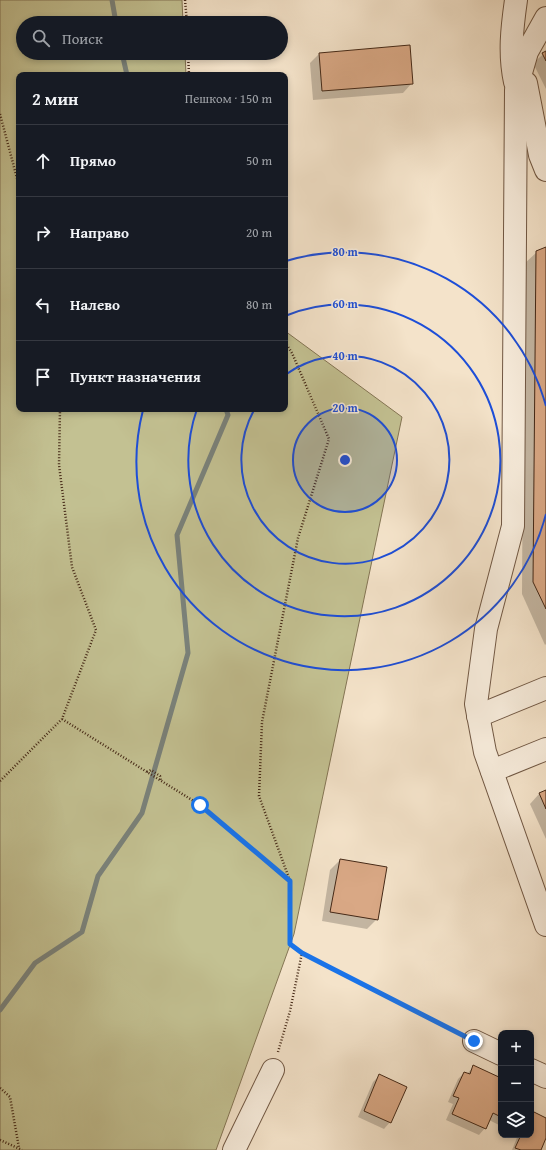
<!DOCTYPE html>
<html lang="ru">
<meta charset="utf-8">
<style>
:root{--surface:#171b24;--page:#242831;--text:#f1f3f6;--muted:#9ea1a6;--line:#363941}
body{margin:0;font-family:"Gentium Book Plus",serif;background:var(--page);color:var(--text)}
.controls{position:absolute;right:12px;bottom:12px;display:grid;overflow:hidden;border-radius:8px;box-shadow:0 2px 6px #0003}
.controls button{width:36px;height:36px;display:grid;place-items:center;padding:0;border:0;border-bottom:1px solid var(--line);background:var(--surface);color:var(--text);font:20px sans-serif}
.stop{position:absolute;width:12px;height:12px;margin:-9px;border:3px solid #1a73e8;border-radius:50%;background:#fff}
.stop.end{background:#1a73e8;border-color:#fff;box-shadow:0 1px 4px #0008}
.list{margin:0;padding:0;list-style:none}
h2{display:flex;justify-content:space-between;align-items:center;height:52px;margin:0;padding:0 16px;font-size:17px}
h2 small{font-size:13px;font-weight:400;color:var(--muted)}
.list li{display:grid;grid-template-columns:26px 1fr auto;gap:12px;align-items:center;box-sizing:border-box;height:72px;padding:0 16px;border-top:1px solid var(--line)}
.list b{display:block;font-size:15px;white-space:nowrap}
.list em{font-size:13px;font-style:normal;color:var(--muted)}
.icon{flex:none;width:22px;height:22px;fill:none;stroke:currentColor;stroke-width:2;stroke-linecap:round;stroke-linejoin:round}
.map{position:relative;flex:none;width:546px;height:1150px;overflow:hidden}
.search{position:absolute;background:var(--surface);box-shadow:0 2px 6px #0003;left:16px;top:16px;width:272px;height:44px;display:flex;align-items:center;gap:10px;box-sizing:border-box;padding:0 14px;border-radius:22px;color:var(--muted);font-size:15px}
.panel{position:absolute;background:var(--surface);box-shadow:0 2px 6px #0003;left:16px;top:72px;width:272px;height:340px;border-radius:8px}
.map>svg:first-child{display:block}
.green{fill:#c3c192;stroke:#847554}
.shadow{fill:#0003}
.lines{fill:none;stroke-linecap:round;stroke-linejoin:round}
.stream{stroke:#7a827b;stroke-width:5}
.building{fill:#d9a885;stroke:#452917}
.minor-casing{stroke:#715844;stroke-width:24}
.path{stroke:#452917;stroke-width:2.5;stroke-dasharray:1 2;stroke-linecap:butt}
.minor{stroke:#f8eddd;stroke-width:22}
.route{stroke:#1a73e8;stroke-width:5}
.ring{fill:none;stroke:#1d4ed8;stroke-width:2}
.centre{fill:#1d4ed8;stroke:#f8eddd;stroke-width:2}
.ring-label{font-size:12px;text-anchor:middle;font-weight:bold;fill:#1d4ed8;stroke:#f8eddd;stroke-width:3;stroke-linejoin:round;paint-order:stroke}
</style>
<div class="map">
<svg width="546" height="1150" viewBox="0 0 546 1150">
<rect width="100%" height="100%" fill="#f4e3ca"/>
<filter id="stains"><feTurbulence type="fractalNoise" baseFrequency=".005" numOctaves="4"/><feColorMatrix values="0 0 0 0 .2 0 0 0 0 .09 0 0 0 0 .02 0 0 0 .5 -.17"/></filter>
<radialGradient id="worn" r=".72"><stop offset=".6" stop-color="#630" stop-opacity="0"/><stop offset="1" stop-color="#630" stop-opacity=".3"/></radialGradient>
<!-- green -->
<polygon class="green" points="0,0 182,0 183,23 23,23 23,53 185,53 186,75 19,75 19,409 285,409 285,331 402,417 294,934 216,1150 0,1150"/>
<!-- shadow -->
<g class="shadow">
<polygon points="546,52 546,89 533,63"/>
<polygon points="319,54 412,83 403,93 313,100 310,63"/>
<polygon points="546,248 546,644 545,645 522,594 524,264 537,252"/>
<polygon points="546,791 546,839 530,804 539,794"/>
<polygon points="340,860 377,919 367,929 322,921 330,870"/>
<polygon points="473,1067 501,1079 501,1123 499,1125 489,1120 485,1128 479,1135 446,1120 453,1104 448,1102 458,1079 464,1073 467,1074"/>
<polygon points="379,1076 390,1122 384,1129 358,1117 373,1082"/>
<polygon points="531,1113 532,1113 546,1119 546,1136 540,1150 512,1150 518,1135 531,1135"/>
</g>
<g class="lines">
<!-- stream -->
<g class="stream">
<polyline points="112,0 116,23"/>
<polyline points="122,53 127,75"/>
<polyline points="0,1010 35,963 82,932 98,876 142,813 188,653 177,535 228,415 226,409"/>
</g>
</g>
<!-- building -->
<g class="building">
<polygon points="410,45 413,84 322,91 319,53"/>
<polygon points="546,51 546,61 542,53"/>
<polygon points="546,247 546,609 533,582 536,251"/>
<polygon points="546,790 546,809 539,793"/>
<polygon points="340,859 387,867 378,920 330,912"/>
<polygon points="473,1065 501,1078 501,1117 493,1113 486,1129 452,1114 459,1098 453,1096 464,1072 470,1074"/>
<polygon points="379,1074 407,1087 391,1123 364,1111"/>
<polygon points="532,1111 546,1118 546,1138 541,1150 521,1150 515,1148 521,1135 531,1135"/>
</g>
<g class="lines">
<defs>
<g id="minor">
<polyline points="546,18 527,52 516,90 513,526 486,629 476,704 485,752 546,925"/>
<path d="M515,82C509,54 512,28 516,0"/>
<polyline points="526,83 540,155 546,170"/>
<polyline points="478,716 546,688"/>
<polyline points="492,771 546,749"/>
<polyline points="474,1041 501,1054"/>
<polyline points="531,1070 546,1077"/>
<polyline points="234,1150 273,1070"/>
</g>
</defs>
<!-- minor casing -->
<use href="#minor" class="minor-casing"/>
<!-- path -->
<g class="path">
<polyline points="185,0 187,23"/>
<polyline points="188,53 189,75"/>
<polyline points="0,114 19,186"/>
<polyline points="285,342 292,353 329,439 298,538 262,722 259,796 290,881"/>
<polyline points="62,719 200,805 290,881 290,944 302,953"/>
<polyline points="147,772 151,770 160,776 161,781"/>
<polyline points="0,781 62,719 96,630 72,567 59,465 60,409"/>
<polyline points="278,1052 290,1011 302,953 457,1032"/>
<polyline points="0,1088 10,1097 19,1148"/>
<polyline points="0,1140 22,1150"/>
</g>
<!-- minor -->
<use href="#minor" class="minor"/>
</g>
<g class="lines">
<!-- route -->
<polyline class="route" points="200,805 290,881 290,944 302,953 331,968 474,1041"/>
</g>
<!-- distance rings -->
<circle cx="345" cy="460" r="52" fill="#1d4ed8" fill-opacity=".12"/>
<g class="ring">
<circle cx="345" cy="460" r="52"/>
<path d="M285 375A104 104 0 1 1 254 410"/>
<path d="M285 316A156 156 0 1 1 197 409"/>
<path d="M546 514A208 208 0 0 1 143 410M286 261A208 208 0 0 1 546 406"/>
</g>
<circle cx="345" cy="460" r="6" class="centre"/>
<g class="ring-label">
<text x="345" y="256">80 m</text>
<text x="345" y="308">60 m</text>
<text x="345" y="360">40 m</text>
<text x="345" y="412">20 m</text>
</g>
<rect width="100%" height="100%" filter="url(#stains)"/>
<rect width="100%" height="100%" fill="url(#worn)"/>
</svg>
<div class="controls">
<button>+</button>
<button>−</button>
<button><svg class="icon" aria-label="layers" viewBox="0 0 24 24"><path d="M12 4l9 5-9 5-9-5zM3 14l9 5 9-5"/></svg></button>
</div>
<div class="stop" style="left:200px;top:805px"></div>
<div class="stop end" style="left:474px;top:1041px"></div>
<div class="search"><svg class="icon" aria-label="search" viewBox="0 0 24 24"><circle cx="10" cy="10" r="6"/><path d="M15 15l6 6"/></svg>Поиск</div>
<section class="panel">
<h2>2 мин<small>Пешком · 150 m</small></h2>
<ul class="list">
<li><svg class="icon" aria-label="ahead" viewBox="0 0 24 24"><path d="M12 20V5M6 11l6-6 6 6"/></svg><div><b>Прямо</b></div><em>50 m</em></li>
<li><svg class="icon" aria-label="right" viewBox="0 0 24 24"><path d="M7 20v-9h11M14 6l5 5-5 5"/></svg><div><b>Направо</b></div><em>20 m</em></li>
<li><svg class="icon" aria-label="left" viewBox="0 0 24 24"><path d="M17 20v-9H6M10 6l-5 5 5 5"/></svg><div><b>Налево</b></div><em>80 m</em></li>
<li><svg class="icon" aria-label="arrive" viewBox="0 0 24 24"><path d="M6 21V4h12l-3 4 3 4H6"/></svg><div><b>Пункт назначения</b></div></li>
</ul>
</section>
</div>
